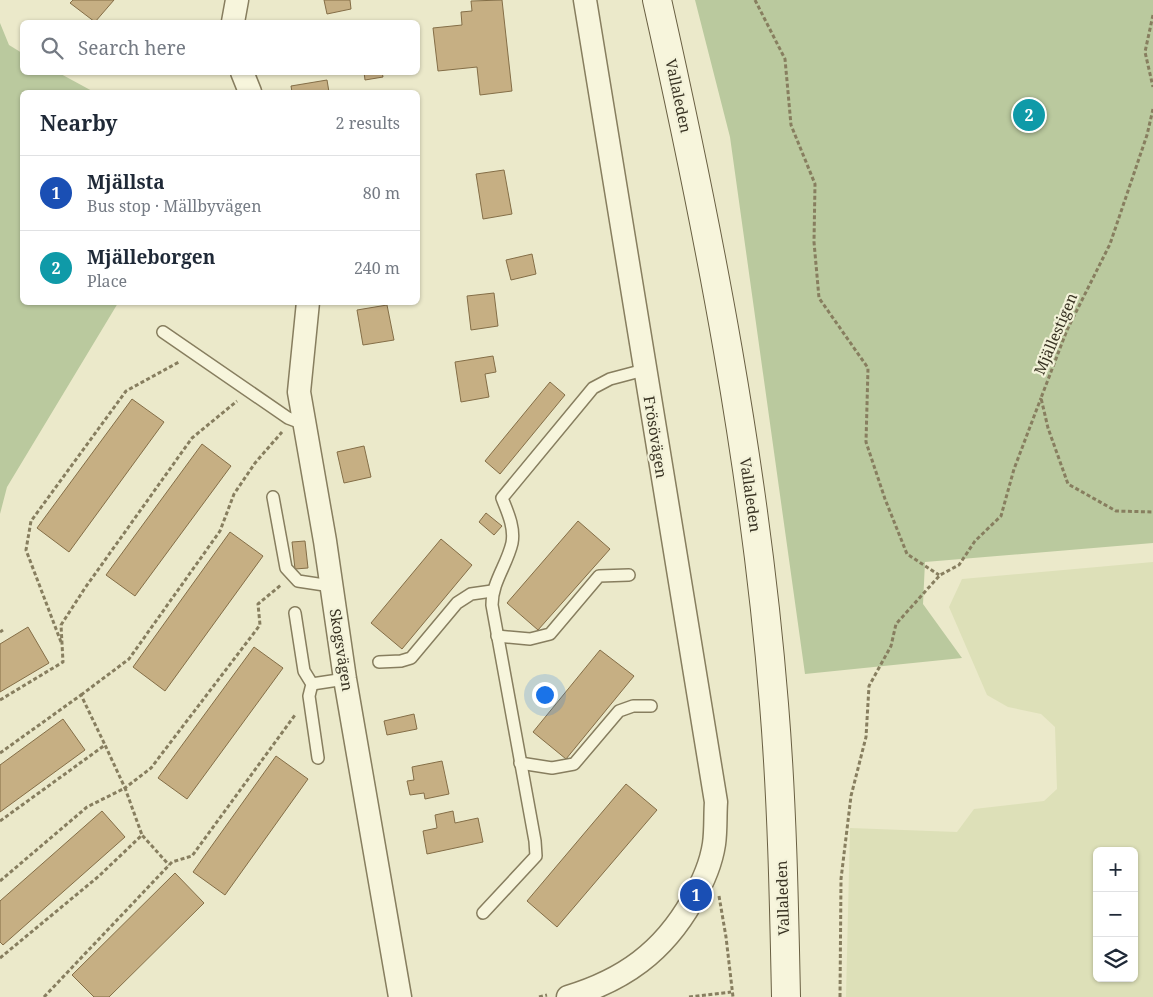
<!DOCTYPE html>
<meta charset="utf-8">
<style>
:root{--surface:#fff;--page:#f2f2f3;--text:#1f2937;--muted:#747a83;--line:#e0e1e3;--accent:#0f766e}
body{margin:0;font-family:"Noto Serif",serif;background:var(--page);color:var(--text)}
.controls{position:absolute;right:15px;bottom:15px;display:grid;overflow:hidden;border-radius:8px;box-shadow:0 1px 4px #0004}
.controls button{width:45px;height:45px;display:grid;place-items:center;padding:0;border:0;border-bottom:1px solid var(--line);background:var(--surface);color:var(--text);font:25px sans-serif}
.you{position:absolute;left:544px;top:694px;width:18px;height:18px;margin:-12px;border:4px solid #fff;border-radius:50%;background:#1a73e8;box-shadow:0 0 0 8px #1a73e833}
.badge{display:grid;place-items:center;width:32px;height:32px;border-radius:50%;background:var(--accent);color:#fff;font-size:16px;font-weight:700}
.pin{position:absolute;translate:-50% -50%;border:2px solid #fff;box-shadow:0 1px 5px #0006}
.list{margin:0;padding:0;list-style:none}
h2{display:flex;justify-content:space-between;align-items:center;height:65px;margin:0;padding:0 20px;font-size:21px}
h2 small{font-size:16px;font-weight:400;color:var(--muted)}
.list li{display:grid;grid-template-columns:32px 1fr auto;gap:15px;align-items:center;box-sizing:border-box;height:75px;padding:0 20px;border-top:1px solid var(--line)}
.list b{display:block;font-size:19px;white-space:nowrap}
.list p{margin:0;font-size:16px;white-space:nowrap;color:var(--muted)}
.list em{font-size:16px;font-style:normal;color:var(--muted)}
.icon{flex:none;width:28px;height:28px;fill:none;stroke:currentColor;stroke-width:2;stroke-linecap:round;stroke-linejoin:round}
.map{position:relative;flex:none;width:1153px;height:997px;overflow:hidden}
.search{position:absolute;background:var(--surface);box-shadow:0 1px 4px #0004;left:20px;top:20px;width:400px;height:55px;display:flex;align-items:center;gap:12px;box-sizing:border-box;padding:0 18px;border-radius:8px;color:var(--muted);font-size:19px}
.panel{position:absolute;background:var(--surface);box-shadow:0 1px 4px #0004;left:20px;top:90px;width:400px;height:215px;border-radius:8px}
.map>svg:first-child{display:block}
.farmland{fill:#dde0b8;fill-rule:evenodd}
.green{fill:#bac99e}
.building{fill:#c6af83;stroke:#846e47}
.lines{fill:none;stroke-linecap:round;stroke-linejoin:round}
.lane-casing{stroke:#877e5f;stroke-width:14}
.street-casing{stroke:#877e5f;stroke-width:25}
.secondary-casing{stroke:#695f42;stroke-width:30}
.path{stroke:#877e5f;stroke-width:3;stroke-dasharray:4 2.5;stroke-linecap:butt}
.lane{stroke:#f7f5dc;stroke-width:11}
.street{stroke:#f7f5dc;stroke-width:22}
.secondary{stroke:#f7f5dc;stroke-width:28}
.labels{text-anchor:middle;stroke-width:4.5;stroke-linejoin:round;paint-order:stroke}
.street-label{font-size:15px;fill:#383222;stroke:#f3f2d9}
</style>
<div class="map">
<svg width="1153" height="997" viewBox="0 0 1153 997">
<rect width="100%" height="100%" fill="#ebe9ca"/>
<!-- farmland -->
<path class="farmland" d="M1153,562V997H846L850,828L957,832L974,809L1044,801L1057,789L1055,727L1041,714L1008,707L987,695L949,607L962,579ZM1097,851H1134V978H1097Z"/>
<!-- green -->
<g class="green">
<polygon points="695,0 1153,0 1153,543 925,562 923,604 962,658 805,674 730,137"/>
<polygon points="0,23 9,45 22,53 22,72 59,73 94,92 22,92 22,302 118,303 7,487 0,514"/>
</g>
<!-- building -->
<g class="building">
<polygon points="73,0 114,0 95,22 70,3"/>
<polygon points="324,0 350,0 351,9 327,14"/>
<polygon points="502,0 512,91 480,95 477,67 438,71 433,28 462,25 461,12 472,11 471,1"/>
<polygon points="364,72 382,72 383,77 365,80"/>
<polygon points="327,80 329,92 292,92 291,86"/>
<polygon points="504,170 512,214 483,219 476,174"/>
<polygon points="532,254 536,274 511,280 506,260"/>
<polygon points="494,293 498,326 471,330 467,296"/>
<polygon points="387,305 394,340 363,345 357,310"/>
<polygon points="493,356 496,372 485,374 489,397 461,402 455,362"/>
<polygon points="550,382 565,395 500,474 485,461"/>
<polygon points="132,399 164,422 69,552 37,528"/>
<polygon points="202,444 231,466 135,596 106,575"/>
<polygon points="364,446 371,477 344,483 337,452"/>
<polygon points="486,513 502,526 494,535 479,522"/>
<polygon points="578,521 610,549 538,630 507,603"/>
<polygon points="230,532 263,556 165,691 133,667"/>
<polygon points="441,539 472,565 402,649 371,623"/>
<polygon points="305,541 308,568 295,569 292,542"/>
<polygon points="28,627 49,663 0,692 0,644"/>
<polygon points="254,647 283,668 187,799 158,778"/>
<polygon points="600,650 634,676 566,759 533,732"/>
<polygon points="414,714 417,729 387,735 384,721"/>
<polygon points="63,719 85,750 0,812 0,765"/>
<polygon points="276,756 308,779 225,895 193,872"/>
<polygon points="442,761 449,794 425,799 424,793 410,795 407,781 414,780 412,767"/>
<polygon points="626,784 657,810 557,927 527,901"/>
<polygon points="102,811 125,837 3,945 0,942 0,901"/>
<polygon points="453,811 455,823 478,818 483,842 427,854 423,831 437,828 435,815"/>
<polygon points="175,873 204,903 109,997 94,997 72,975"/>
</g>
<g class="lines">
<defs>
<g id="lane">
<polyline points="163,332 288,418 304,424"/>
<polyline points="273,497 286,568 298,581 331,586"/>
<polyline points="295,613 304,671 312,684 309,696 318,758"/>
<polyline points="497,636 530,639 550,634 599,576 629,575"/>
<polyline points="379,662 401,661 411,658 457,603 471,594 492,591"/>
<polyline points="312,684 345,679"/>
<polyline points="520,763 552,768 574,764 619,711 633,706 651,706"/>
<path d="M483,913L536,856L535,841L492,605C492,582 507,565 512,543C515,527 507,511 502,498L593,388L610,379L644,370"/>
</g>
<g id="street">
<polyline points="233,22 237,0"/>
<polyline points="242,72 250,92"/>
<polyline points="308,302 299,392 325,541 345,679 400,997"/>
<path d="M568,997C624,980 663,952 692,901C702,884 711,864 714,844C716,830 715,816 716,802L585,0"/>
</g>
<path id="secondary" d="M657,0C709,232 755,467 774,704C782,801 784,899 786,997"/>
</defs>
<!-- lane casing -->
<use href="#lane" class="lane-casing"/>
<!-- street casing -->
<use href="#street" class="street-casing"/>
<!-- secondary casing -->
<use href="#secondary" class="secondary-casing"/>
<!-- path -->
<g class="path">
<polyline points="755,0 785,59 791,125 815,184 814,242 819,298 868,368 866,442 885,499 907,554 939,575"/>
<polyline points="1153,15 1145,52 1153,87"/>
<polyline points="1153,109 1147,135 1110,244 1067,330 1041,398 1048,428 1068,484 1116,511 1153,512"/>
<polyline points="0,632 3,630"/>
<polyline points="61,642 26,550 31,521 126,391 179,362"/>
<polyline points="81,695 129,659 220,531 234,494 255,463 282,432"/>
<polyline points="0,700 63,662 61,625 85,588 192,438 237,401"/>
<polyline points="0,753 81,695 105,745"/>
<polyline points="0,821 105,745 125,788 151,768 260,625 258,604 281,585"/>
<polyline points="0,881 87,807 125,788 142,835"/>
<polyline points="719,896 726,937 733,997"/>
<polyline points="0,958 99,876 142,835 169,865"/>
<polyline points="44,997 172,862 192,856 295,715"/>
<polyline points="539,997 547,995"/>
<polyline points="689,997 731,992"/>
<polyline points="840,997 841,879 851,796 866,737 869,686 891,646 896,624 940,575 959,565 975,541 1001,516 1014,469 1041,398"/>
</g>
<!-- lane -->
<use href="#lane" class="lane"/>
<!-- street -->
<use href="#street" class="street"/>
<!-- secondary -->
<use href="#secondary" class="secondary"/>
</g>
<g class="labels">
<!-- street labels -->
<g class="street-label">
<text transform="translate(678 96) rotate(78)" y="5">Vallaleden</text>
<text transform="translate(1056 334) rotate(-67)" y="5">Mjällestigen</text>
<text transform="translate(655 437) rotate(81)" y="5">Frösövägen</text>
<text transform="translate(750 495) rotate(82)" y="5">Vallaleden</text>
<text transform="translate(341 650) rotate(81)" y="5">Skogsvägen</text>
<text transform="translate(783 898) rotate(-92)" y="5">Vallaleden</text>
</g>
</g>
</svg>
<div class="controls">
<button>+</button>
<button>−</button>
<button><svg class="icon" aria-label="layers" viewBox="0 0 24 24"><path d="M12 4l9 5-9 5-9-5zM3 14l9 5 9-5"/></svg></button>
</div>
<div class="you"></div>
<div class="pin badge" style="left:696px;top:895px;background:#1a4fb4">1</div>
<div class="pin badge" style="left:1029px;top:115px;background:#0f9aa8">2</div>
<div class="search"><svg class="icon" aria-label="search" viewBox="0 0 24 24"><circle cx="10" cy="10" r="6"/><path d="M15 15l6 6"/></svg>Search here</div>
<section class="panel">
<h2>Nearby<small>2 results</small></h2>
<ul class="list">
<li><span class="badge" style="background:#1a4fb4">1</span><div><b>Mjällsta</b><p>Bus stop · Mällbyvägen</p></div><em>80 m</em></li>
<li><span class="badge" style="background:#0f9aa8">2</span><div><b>Mjälleborgen</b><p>Place</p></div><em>240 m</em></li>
</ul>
</section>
</div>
